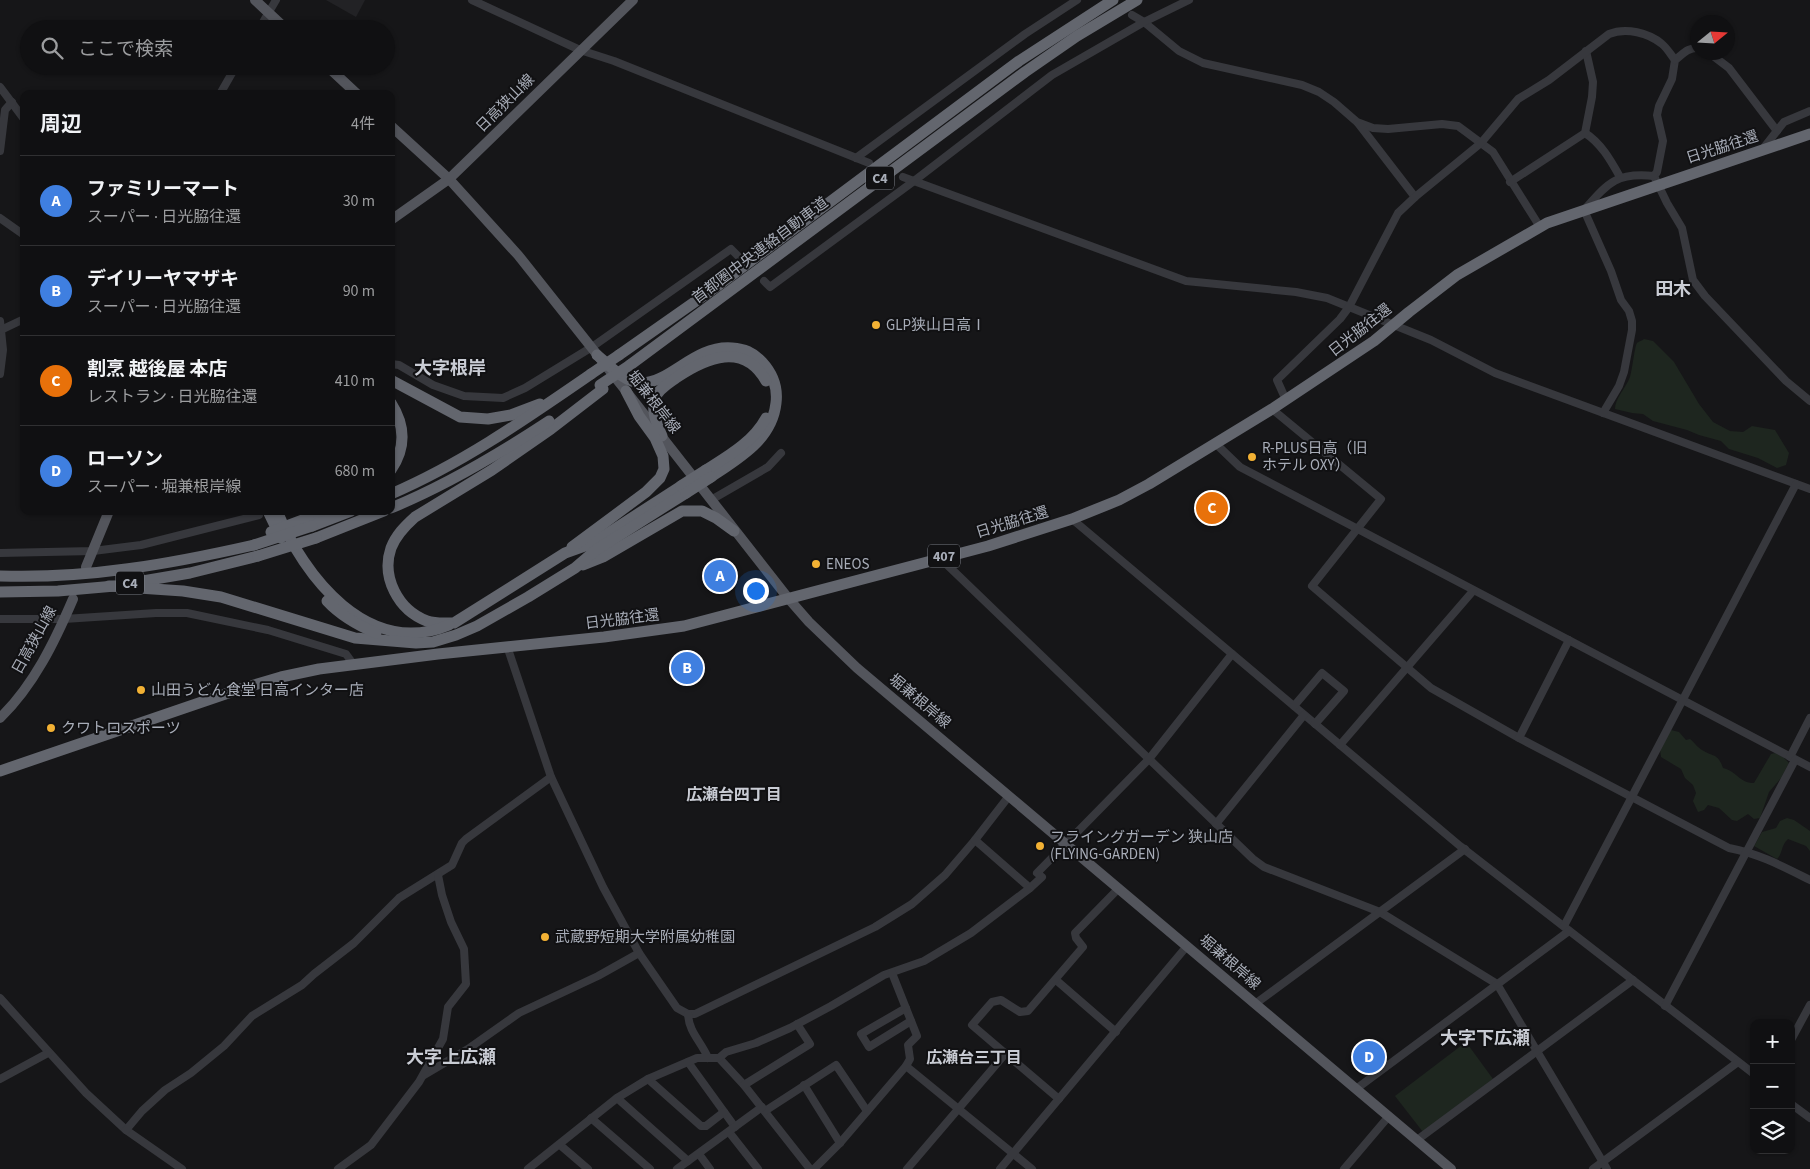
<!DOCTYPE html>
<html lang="ja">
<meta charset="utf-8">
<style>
:root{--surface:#101012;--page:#19191b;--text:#f1f3f6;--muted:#9c9d9f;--line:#303032;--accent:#f2b134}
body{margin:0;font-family:"Source Sans 3","Noto Sans JP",sans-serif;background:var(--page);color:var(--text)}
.controls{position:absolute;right:15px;bottom:15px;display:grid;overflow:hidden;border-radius:10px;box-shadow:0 1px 4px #0004}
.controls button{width:45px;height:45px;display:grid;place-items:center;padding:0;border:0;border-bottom:1px solid var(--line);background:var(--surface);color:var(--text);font:25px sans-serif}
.compass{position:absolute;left:1690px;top:15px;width:45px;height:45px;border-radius:50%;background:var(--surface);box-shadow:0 1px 4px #0004;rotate:72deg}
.you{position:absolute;left:755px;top:590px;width:18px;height:18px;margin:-12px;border:4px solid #fff;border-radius:50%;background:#1a73e8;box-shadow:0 0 0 8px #1a73e833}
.badge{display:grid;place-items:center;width:32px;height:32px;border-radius:50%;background:var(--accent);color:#fff;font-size:16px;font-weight:700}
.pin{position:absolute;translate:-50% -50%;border:2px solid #fff;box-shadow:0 1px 5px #0006}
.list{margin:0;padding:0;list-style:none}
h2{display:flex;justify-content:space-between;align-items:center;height:65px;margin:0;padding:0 20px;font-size:21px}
h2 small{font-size:16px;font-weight:400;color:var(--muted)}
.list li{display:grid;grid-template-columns:32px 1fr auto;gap:15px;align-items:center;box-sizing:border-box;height:90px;padding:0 20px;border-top:1px solid var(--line)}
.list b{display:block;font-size:19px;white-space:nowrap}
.list p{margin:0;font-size:16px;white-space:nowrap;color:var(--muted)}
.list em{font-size:16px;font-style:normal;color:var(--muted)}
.icon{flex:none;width:28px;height:28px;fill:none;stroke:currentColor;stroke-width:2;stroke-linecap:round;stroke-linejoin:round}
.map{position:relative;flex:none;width:1810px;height:1169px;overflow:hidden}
.search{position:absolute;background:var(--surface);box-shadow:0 1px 4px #0004;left:20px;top:20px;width:375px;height:55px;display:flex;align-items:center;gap:12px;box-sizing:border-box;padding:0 18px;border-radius:28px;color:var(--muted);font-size:19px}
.panel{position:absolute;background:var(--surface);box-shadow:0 1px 4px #0004;left:20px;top:90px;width:375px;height:425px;border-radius:10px}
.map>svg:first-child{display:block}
.built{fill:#222225}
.green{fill:#1e261f}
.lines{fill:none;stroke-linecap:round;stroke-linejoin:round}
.minor{stroke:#37383d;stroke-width:8}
.major{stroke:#53555c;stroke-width:10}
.highway{stroke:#63666e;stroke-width:11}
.highway-bridge{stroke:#63666e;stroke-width:11}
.poi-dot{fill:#f2b134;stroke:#111113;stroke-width:2}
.labels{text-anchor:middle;stroke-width:4;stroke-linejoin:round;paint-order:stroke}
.shield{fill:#111113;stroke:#7b7e86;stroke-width:1}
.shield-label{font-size:14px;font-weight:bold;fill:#a8adb8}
.street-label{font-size:15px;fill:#a8adb8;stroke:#111113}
.poi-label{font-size:15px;fill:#a8adb8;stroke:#111113;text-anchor:start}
.neighbourhood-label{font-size:16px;font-weight:bold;fill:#c9ccd4;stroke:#111113}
.quarter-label{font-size:18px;font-weight:bold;fill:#c9ccd4;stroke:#111113}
</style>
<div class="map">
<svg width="1810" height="1169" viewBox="0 0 1810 1169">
<rect width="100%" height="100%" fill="#161618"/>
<!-- built -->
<polygon class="built" points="326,0 365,0 356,17"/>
<!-- green -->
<g class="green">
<path d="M1644,339L1653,341L1674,362L1699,404L1713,422L1730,431L1743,432L1752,426L1775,430L1789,453L1786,465L1777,468L1758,458L1729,449L1721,441L1699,435L1687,430L1653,421L1643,414L1632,413L1615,409C1615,398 1626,388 1630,377C1632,371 1635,345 1637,343C1638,342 1643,340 1644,339Z"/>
<path d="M1671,730L1679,732L1686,740L1690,739C1694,742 1698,748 1702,750C1713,757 1718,753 1723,768C1738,772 1739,783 1754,783L1771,754L1775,753L1783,757L1789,763L1781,778L1769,792L1760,818L1754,819L1748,814L1737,821L1732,820L1719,808L1708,805L1704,810L1698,812L1693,801L1696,793L1693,785L1685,778L1681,769L1661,757L1660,749Z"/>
<path d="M1787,818L1794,820L1810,831V851L1806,846L1788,839C1781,845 1783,853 1777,859L1754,846L1762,832L1776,828L1780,821Z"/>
<polygon points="1466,1042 1493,1079 1423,1132 1395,1096"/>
</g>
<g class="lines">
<!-- minor -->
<g class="minor">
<polyline points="472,0 580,50 614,61 869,163"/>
<polyline points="1132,15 1144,22 1179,51 1203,63 1302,85 1319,92 1334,102 1357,122 1373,128 1388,129 1442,124 1458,126 1493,152 1540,227"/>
<polyline points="259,29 276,0"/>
<path d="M1698,48C1688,47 1682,55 1675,60L1672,79L1659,106L1657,115L1663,141L1657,172L1654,176L1667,203L1682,228L1693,280L1705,296L1786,381L1810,401"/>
<polyline points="1708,52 1729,68 1777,131"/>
<polyline points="0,87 24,119"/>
<polyline points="220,94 236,66"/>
<polyline points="1358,123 1415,197"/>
<path d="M1585,133C1601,143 1611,161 1620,177"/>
<polyline points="1762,150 1784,122 1810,111"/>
<polyline points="0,151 5,110 12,102"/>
<polyline points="856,158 1025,34 1077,0"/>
<polyline points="903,177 1186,281 1296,292 1327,298 1431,340 1495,373 1810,489"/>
<polyline points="1510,182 1585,133 1592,97 1593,82 1586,51"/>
<polyline points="0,218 24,235"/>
<polyline points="764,281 770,287 914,181 1052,75 1144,22 1189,0"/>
<polyline points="0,321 3,350 0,374"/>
<polyline points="1,330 24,319"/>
<polyline points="391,364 399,365 433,385 464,396 503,398 525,388 592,347 731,249 738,256"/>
<path d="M1286,400L1277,380L1340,319L1349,307L1398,213L1415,197L1481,143L1518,99L1549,80L1609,34C1626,27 1649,33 1662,44C1667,48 1671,55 1675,60"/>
<path d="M1272,409L1381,499L1312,586L1431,688L1519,738L1729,848C1760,854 1782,866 1810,880"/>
<path d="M1603,413L1619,386L1624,372L1632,330V321L1629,311L1621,300L1611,271L1584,210C1608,183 1616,172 1654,176"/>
<polyline points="1215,443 1240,467 1810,767"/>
<polyline points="711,500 768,467 781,453"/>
<polyline points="1072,519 1460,846 1754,1074"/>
<polyline points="0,553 93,551 141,545 259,515 259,511"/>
<polyline points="939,557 1253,859 1264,867 1380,912 1497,984 1607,1169"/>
<polyline points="0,619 64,619 156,613 187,613 268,630 346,654 354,665"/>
<polyline points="507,646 551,777 603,887 639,953 677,1008 688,1014 695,1014 875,927 912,904 945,875 975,840 1009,796"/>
<polyline points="1294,706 1322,673 1344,691 1315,724"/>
<polyline points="1519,738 1569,640"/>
<polyline points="1340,745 1473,591"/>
<polyline points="1790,757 1810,718"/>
<polyline points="1216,824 1304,715"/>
<polyline points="975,840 1030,888 1042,877 1037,873 1149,759 1232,654"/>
<polyline points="1564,926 1796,484"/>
<polyline points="1056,980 1116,1032"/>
<polyline points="0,998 86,1093 126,1130 182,1169"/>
<polyline points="1255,1004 1465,849"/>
<polyline points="1665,1006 1795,760"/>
<polyline points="906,1008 861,1034 869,1047 911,1021"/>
<path d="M688,1014C689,1033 701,1041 708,1058"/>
<polyline points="1791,1040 1810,1005"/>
<polyline points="719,1058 744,1085 810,1169"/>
<polyline points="688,1062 735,1127"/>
<polyline points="906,1066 1032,1169"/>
<polyline points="424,1075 468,1049 519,1013 598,976 639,953"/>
<polyline points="0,1079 48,1053"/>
<polyline points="648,1079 701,1126 706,1126 724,1112"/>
<polyline points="744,1085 810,1044 797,1024"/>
<polyline points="804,1085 840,1143"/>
<polyline points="1356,1089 1569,931"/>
<polyline points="617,1098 688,1161"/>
<polyline points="1059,1099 972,1025 992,1002 1001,1000 1020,1012 1028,1011 1083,947 1076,938 1075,933 1119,888"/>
<polyline points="1791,1104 1810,1118"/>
<polyline points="765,1111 836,1065 867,1111"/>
<polyline points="591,1118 650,1169"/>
<polyline points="126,1130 142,1111 165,1090 191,1073 224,1046 252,1016 302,985 314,974 354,943 399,898 452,865 462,843 466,839 551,777"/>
<polyline points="729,1132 758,1169"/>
<polyline points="1417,1140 1633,980"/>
<polyline points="560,1145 588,1169"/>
<polyline points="699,1154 710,1169"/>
<polyline points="338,1169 371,1145 419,1082 443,1039 448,1007 466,984 464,949 451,922 442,895 438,875"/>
<polyline points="528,1169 617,1098 648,1079 697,1058 719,1058 726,1052 756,1043 790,1028 831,1006 884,975 924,961 971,933 1030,888"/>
<polyline points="677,1169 762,1107"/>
<polyline points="814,1169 840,1143 906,1066 910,1059 908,1045 917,1036 892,973"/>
<polyline points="907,1169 1006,1053"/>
<polyline points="1000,1169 1187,946"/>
<polyline points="1344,1169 1389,1116"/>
<polyline points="1593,1169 1738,1062"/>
</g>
<!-- major -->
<g class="major">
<polyline points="255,0 286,29"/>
<polyline points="327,66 357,94"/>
<polyline points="391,126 449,179 518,255 626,391 788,598 809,622 857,668 1451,1169"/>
<polyline points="391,220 449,179 633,0"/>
<polyline points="86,567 109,511"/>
<path d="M0,718C34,685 55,641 73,599"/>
</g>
<!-- highway -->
<g class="highway">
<path d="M597,355C609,365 625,383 641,383C671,383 694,345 732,348C744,349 753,352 762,362C773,374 778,387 776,403C772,440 739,458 711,477"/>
<polyline points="619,355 716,287 1019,61 1113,0"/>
<polyline points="630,365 1025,72 1077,36 1137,0"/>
<polyline points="391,380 460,417 488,419 511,415 540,404"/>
<path d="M603,389L551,429L492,470L415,517C405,526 396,535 391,548C381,577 398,610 427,621C435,624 445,623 454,623L565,553L593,543L681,486"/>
<path d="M391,403C405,425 406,448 391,470"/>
<path d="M662,436C657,424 651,412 655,399C657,390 669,383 676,378C707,357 744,342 766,381"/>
<path d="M706,470C728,456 753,442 766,418"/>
<path d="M391,494C463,463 527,418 591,374"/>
<path d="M391,508C447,485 499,454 549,421"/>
<polyline points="268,511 281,538"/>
<path d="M277,511C304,577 368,659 449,625"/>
<polyline points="308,518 327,511"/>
<polyline points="312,526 351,511"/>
<polyline points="316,538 384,511"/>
<polyline points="572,547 646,492 660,478 664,469 663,456 655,438 639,416 626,391"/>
<polyline points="583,565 603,557 682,511 702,511 716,518 734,531"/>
<path d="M0,576C87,579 170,564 254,545"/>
<polyline points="131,583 190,573 258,556"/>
<polyline points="109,586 183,591 221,597 355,638 416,643 433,642 456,635 477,626 528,597 575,568 596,550 686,493"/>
<polyline points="0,592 58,591 115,586"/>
<path d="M327,601C341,616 357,625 376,633"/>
<polyline points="0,771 237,690 281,677 319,669 438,654 604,637 684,626 988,546 1072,519 1119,500 1149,484 1272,409 1374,341 1409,312 1457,275 1547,223 1810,134"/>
</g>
<!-- highway-bridge -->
<g class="highway-bridge">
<polyline points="591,374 619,355"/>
<polyline points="600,385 630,365"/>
<polyline points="681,486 706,470"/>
<polyline points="686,493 711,477"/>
<polyline points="271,532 308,518"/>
<polyline points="254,545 312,526"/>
<polyline points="258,556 316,538"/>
</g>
</g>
<!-- markers -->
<g class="poi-dot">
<circle cx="876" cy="325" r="5"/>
<circle cx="1252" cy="457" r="5"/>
<circle cx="816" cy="564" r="5"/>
<circle cx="141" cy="690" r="5"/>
<circle cx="51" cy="728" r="5"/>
<circle cx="1040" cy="846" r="5"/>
<circle cx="545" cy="937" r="5"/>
</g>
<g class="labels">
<!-- shield labels -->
<g class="shield">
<rect x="866" y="166.5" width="28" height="23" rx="4"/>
<rect x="928" y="544.5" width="32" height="23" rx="4"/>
<rect x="116" y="571.5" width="28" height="23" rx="4"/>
</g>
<g class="shield-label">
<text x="880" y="183">C4</text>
<text x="944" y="561">407</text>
<text x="130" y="588">C4</text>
</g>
<!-- street labels -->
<g class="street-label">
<text transform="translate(505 103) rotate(-45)" y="5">日高狭山線</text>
<text transform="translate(1722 147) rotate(-18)" y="5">日光脇往還</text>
<text transform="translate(760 250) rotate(-37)" y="5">首都圏中央連絡自動車道</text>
<text transform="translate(1360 330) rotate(-38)" y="5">日光脇往還</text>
<text transform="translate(654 402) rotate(52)" y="5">堀兼根岸線</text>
<text transform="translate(1012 522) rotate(-17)" y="5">日光脇往還</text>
<text transform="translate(622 619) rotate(-7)" y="5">日光脇往還</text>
<text transform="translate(34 640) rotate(-61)" y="5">日高狭山線</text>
<text transform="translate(920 701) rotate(40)" y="5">堀兼根岸線</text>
<text transform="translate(1230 962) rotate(41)" y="5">堀兼根岸線</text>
</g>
<!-- poi labels -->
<g class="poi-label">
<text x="886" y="330">GLP狭山日高Ⅰ</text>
<text x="1262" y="453">R-PLUS日高（旧<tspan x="1262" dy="17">ホテル OXY）</tspan></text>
<text x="826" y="569">ENEOS</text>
<text x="151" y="695">山田うどん食堂 日高インター店</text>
<text x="61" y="733">クワトロスポーツ</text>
<text x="1050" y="842">フライングガーデン 狭山店<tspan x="1050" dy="17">(FLYING-GARDEN)</tspan></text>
<text x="555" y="942">武蔵野短期大学附属幼稚園</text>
</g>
<!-- neighbourhood labels -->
<g class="neighbourhood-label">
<text x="734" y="800">広瀬台四丁目</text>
<text x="974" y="1063">広瀬台三丁目</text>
</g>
<!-- quarter labels -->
<g class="quarter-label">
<text x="1673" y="295">田木</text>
<text x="450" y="374">大字根岸</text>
<text x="1485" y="1044">大字下広瀬</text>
<text x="451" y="1063">大字上広瀬</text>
</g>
</g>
</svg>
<div class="controls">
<button>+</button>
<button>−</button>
<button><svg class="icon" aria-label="layers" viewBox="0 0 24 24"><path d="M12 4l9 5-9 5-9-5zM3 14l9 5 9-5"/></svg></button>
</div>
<svg class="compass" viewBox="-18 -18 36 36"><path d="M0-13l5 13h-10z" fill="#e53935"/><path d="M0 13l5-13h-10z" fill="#9c9d9f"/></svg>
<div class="you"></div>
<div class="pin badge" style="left:720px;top:576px;background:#3f7fe0">A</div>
<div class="pin badge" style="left:687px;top:668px;background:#3f7fe0">B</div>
<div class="pin badge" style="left:1212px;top:508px;background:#e8710a">C</div>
<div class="pin badge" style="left:1369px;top:1057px;background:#3f7fe0">D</div>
<div class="search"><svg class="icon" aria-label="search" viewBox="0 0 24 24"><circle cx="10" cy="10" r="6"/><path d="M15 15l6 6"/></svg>ここで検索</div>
<section class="panel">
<h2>周辺<small>4件</small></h2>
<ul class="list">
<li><span class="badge" style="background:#3f7fe0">A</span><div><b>ファミリーマート</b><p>スーパー · 日光脇往還</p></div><em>30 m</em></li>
<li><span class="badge" style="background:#3f7fe0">B</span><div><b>デイリーヤマザキ</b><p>スーパー · 日光脇往還</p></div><em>90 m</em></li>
<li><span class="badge" style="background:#e8710a">C</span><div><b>割烹 越後屋 本店</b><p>レストラン · 日光脇往還</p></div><em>410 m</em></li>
<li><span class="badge" style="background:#3f7fe0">D</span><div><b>ローソン</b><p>スーパー · 堀兼根岸線</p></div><em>680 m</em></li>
</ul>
</section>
</div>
